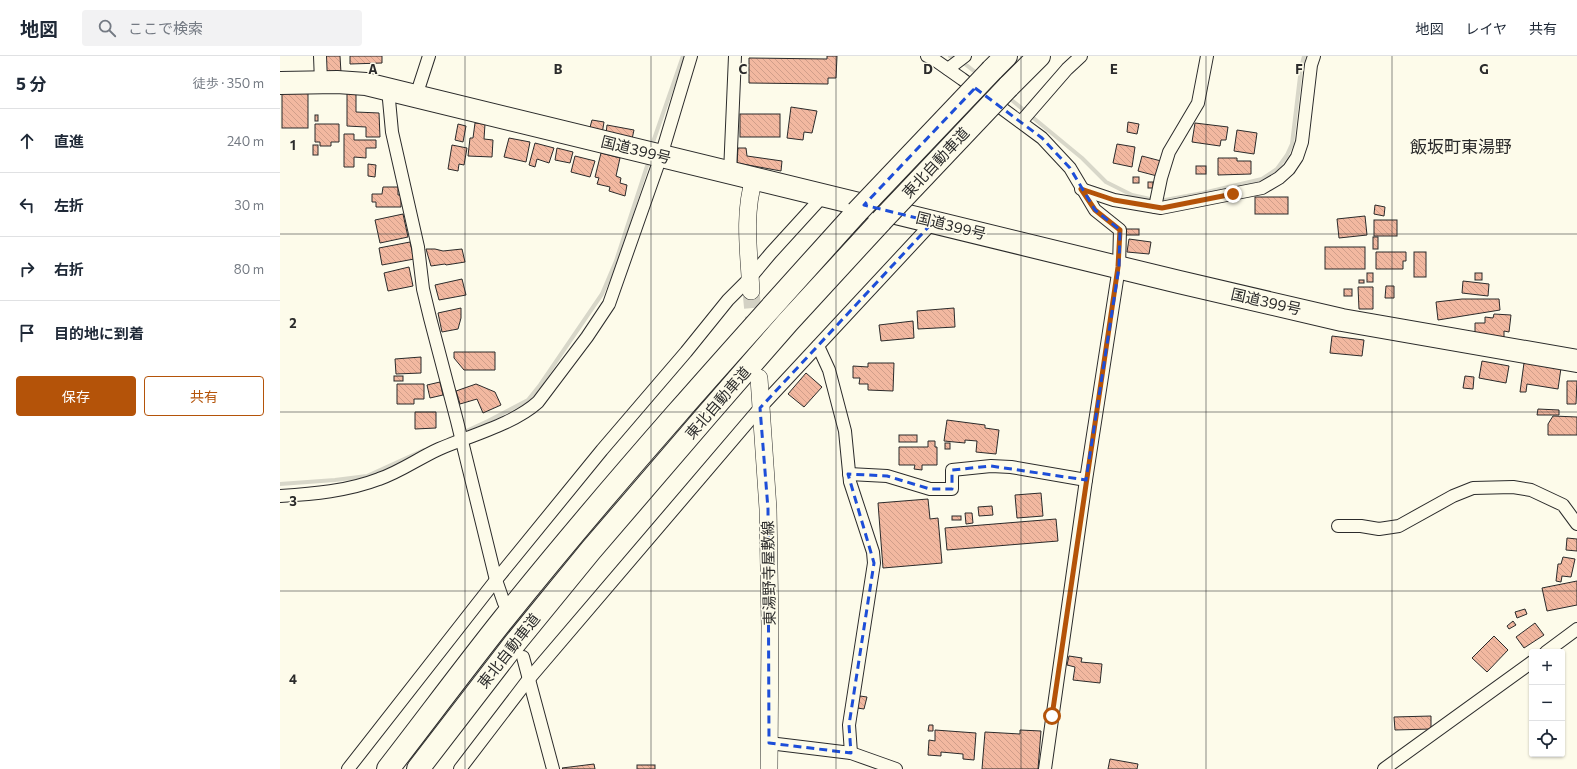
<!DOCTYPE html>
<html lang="ja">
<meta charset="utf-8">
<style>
:root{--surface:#fff;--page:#f2f2f3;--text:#1f2937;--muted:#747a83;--line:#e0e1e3;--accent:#b45309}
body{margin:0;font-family:Commissioner,"Noto Sans JP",sans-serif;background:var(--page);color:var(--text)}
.controls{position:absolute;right:12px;bottom:12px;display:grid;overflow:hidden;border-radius:4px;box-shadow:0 1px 3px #0004}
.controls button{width:36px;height:36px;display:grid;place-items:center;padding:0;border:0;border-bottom:1px solid var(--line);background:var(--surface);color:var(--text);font:20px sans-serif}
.stop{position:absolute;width:12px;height:12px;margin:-9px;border:3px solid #b45309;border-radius:50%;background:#fff}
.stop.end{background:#b45309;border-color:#fff;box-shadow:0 1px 4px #0008}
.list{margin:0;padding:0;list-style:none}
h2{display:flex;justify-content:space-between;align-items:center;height:52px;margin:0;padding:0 16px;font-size:17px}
h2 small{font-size:13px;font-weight:400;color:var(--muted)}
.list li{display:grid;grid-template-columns:26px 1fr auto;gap:12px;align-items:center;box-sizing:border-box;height:64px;padding:0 16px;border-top:1px solid var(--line)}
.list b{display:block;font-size:15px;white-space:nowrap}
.list em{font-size:13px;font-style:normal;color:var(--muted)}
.actions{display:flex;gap:8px;padding:12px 16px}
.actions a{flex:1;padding:9px 0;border:1px solid var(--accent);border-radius:4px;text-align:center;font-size:14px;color:var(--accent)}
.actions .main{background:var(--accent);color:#fff}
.icon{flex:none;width:22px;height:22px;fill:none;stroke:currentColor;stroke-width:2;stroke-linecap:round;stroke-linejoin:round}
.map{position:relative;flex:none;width:1297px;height:713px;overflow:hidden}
header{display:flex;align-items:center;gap:24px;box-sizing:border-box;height:56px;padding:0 20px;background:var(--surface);border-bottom:1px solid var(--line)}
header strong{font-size:19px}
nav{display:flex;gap:22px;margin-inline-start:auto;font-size:14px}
.search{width:280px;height:36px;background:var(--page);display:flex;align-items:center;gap:10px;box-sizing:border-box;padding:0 14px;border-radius:4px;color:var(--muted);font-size:15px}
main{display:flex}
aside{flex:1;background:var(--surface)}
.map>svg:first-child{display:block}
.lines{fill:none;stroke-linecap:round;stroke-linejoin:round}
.stream{stroke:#d8d7c9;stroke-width:4}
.building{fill:url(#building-back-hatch);stroke:#2b2b2b}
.secondary-tunnel{stroke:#d3d1c4;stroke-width:17;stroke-dasharray:17 8;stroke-linecap:butt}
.street-casing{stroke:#2b2b2b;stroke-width:14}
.secondary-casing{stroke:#2b2b2b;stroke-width:18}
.highway-casing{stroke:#2b2b2b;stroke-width:24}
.street{stroke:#fdfbea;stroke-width:12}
.secondary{stroke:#fdfbea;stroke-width:17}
.highway{stroke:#fdfbea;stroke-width:22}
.highway-bridge-casing{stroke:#2b2b2b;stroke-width:24;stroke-linecap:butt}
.highway-bridge{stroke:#fdfbea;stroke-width:22}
.route{stroke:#b45309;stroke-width:5}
.marked{fill:none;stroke:#1d4ed8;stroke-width:3;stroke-dasharray:8 5;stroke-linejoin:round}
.grid{fill:none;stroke:#2b2b2b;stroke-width:1;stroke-opacity:0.55}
.labels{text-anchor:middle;stroke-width:3;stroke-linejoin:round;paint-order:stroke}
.street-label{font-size:15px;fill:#2b2b2b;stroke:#fdfbea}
.quarter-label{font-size:17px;fill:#2b2b2b;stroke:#fdfbea}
.grid-label{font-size:13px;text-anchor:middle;font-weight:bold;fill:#2b2b2b;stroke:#fdfbea;stroke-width:3;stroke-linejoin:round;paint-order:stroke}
</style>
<header>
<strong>地図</strong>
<div class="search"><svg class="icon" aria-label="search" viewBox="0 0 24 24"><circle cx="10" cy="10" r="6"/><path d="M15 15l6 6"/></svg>ここで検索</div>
<nav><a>地図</a><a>レイヤ</a><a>共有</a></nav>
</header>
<main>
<aside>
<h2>5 分<small>徒歩 · 350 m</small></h2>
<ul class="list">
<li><svg class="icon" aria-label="ahead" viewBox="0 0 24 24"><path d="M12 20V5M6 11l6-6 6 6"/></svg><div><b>直進</b></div><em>240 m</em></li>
<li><svg class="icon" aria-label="left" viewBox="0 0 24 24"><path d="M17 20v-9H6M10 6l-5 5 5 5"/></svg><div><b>左折</b></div><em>30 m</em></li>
<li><svg class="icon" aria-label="right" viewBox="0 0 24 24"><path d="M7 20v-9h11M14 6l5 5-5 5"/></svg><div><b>右折</b></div><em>80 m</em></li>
<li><svg class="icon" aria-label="arrive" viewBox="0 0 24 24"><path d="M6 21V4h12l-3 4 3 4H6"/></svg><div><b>目的地に到着</b></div></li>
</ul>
<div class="actions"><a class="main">保存</a><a>共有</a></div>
</aside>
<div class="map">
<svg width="1297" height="713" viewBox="0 0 1297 713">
<defs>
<pattern id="building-back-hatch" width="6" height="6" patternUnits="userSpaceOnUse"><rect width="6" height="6" fill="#f2b8a0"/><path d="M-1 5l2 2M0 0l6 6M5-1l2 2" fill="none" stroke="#d09e8a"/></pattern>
</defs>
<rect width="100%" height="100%" fill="#fdfbea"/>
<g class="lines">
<!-- stream -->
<g class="stream">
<polyline points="670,0 685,8 699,19"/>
<polyline points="728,41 802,102 826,126 852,139 870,143 885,144 923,137 982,123 997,113 1007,99 1012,88 1021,12 1024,0"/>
<polyline points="372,89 403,0"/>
<polyline points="169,383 208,365 248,344 260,329 322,238 336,205 367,110"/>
<polyline points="0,428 55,424 87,420 144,394"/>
</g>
</g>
<!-- building -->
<g class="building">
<polygon points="45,0 60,0 61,17 46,17"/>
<polygon points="70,0 102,0 102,7 70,8"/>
<polygon points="547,0 557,0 556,22 548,22 548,28 469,27 469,2 547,3"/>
<rect x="2" y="36" width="26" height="36"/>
<polygon points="67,37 76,37 76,56 99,57 100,81 86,81 86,71 67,70"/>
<polygon points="511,51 537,55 532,77 524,76 523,84 507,82"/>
<rect x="460" y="58" width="40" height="23"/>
<rect x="35" y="59" width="3" height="6"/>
<polygon points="312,64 324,66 322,78 309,75"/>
<polygon points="848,66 859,68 857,78 847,76"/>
<polygon points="195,67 205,68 204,83 213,84 212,101 188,100 190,82 193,82"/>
<polygon points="915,67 948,71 946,84 941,84 940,90 912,86"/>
<polygon points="35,68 59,68 59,86 51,86 51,90 40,90 40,86 35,86"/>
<polygon points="178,68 186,70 183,86 175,84"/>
<polygon points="327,69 354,74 352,83 326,78"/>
<polygon points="957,74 977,77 974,98 954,95"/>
<polygon points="64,78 74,78 74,84 96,84 96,92 86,92 86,102 74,101 74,111 64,111"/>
<polygon points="229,82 250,86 246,106 224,101"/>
<polygon points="255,87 274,92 269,107 257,103 255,111 249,109"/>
<polygon points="837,88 855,91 852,111 833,107"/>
<rect x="33" y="89" width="5" height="10"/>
<polygon points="172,89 187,92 184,109 179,108 178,115 168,113"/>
<polygon points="277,92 293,96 290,107 275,104"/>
<polygon points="458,92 466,92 467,100 502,105 501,115 457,107"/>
<polygon points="321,97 340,102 336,120 341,122 340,127 347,129 345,140 329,135 330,131 317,128 319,122 315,121"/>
<polygon points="295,100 315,105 310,121 291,116"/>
<polygon points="862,100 881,105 877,120 858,115"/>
<polygon points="938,102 957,102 957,105 971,105 971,118 938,119"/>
<polygon points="88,108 96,109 95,121 88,120"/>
<rect x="916" y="110" width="10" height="8"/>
<rect x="853" y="121" width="6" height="6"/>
<rect x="868" y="126" width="5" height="6"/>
<polygon points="103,131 118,131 118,139 121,139 121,151 96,151 96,146 92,146 92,138 102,138"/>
<rect x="975" y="141" width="33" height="17"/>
<polygon points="1095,149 1105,151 1104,160 1094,158"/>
<polygon points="123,158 128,181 100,187 95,164"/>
<polygon points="1085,160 1087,179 1059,182 1057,163"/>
<rect x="1094" y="164" width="23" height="16"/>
<rect x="846" y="173" width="13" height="6"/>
<rect x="1093" y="181" width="5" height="12"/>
<polygon points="849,183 871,186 869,198 847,196"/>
<polygon points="130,186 134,203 102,209 99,192"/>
<rect x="1045" y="191" width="40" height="22"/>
<polygon points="146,193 155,193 163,195 182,193 185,206 166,209 165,208 151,210"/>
<polygon points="1096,196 1126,196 1126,205 1123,205 1123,213 1096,213"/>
<rect x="1134" y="196" width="12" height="25"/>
<polygon points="129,211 133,230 108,235 104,217"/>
<rect x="1087" y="217" width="6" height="9"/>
<rect x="1195" y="217" width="7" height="7"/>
<polygon points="182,223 186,239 159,244 155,229"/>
<rect x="1079" y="224" width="5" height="3"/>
<polygon points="1183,225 1209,228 1208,240 1182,237"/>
<polygon points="1106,230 1114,230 1114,242 1105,242"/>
<polygon points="1078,231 1093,231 1093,253 1079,253"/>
<rect x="1064" y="233" width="8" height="7"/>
<polygon points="1182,243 1219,243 1220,254 1158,264 1156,246"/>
<polygon points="181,252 181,262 178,273 162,276 158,257"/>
<polygon points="674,252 675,271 638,273 637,255"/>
<polygon points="1214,258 1231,259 1229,276 1224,275 1224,281 1195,280 1195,267 1205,267 1205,261 1213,262"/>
<polygon points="633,265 634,282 601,285 599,269"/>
<polygon points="1052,280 1084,284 1082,300 1050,297"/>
<polygon points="174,296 215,296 215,314 184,314 174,302"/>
<polygon points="141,301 141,317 116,318 115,303"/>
<polygon points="1202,305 1229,310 1226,327 1199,322"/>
<polygon points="588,307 614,307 613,335 588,334 588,328 579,328 580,322 573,322 573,310 588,311"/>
<polygon points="1244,307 1281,312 1278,333 1247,328 1246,336 1240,336"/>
<polygon points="526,317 542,331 524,351 508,338"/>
<rect x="114" y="320" width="9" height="5"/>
<polygon points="1185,320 1194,321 1193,333 1183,332"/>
<polygon points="1287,325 1297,325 1296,348 1287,348"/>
<polygon points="160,326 163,339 150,342 147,329"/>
<polygon points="117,328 144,328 144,343 134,343 134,348 117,348"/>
<polygon points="196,328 215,336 221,349 203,357 197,343 180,348 176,335"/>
<polygon points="1258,353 1279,354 1279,359 1257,359"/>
<polygon points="135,356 156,356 156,372 135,373"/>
<polygon points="1273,360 1297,361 1297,379 1268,379 1268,368"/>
<polygon points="667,364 705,369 705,372 719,374 716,398 696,396 697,385 685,384 685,387 664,385"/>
<rect x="619" y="379" width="18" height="7"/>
<polygon points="648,385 655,385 655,391 657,391 657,409 642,409 642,414 634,413 635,409 619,409 619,391 648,391"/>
<rect x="665" y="387" width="5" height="6"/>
<polygon points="761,437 763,460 737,462 735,439"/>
<polygon points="648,443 650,463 658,462 662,507 603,512 598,447"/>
<polygon points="712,450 713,459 699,460 698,451"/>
<polygon points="685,457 692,457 693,467 686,468"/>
<rect x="672" y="460" width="9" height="4"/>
<polygon points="776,463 778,485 667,494 665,472"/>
<polygon points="1287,482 1297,483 1297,495 1286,494"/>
<polygon points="1283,501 1295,503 1291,521 1282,520 1281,526 1276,525 1278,508 1281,508"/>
<polygon points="1297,525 1297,549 1267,555 1262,532"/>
<polygon points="1245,553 1247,558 1237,562 1235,556"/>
<polygon points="1233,565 1236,569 1229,573 1227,570"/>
<polygon points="1255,567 1264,579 1244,592 1236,581"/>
<polygon points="1214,580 1228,594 1207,616 1192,602"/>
<polygon points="789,600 802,602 801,606 822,608 820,627 793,624 795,611 787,609"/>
<polygon points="580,640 587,641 584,653 577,652"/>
<polygon points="1151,660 1151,673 1115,674 1114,661"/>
<polygon points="649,669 653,669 653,675 648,675"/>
<polygon points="655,674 696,677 694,704 683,703 683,698 661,696 661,700 648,699 649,684 655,685"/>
<polygon points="740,674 761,675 758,713 702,713 705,676 740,678"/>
<polygon points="830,703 858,708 857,713 828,713"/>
<polygon points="314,708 315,713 283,713 282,712"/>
<rect x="357" y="709" width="18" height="4"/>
</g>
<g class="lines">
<!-- secondary-tunnel -->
<polyline class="secondary-tunnel" points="471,235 478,310"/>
<defs>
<g id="street">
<polyline points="40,0 41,26"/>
<polyline points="647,0 655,4 682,23 762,82 790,112 815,154 840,174 839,211 806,424 765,713"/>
<polyline points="668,13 685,0"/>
<polyline points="108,33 112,76 138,191 143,233 150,262 177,365 216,524 224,547"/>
<polyline points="136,40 149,0"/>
<polyline points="741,66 787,13 801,0"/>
<polyline points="450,117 455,0"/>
<polyline points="801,133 834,144 881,152 982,132 999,122 1009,113 1017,101 1022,86 1031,9 1034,0"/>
<polyline points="875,151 881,122 889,96 918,47 927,0"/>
<polyline points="538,290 549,314 565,375 570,426 593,496 594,507 569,669 571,697"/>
<polyline points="569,418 607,420 650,433 672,433 672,414 711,410 731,411 806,424"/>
<path d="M0,440C33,438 68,435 99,423C120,416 139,402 159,393C189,380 234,368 258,346L307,281L329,248L381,100L411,0"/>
<polyline points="1058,470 1081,470 1099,473 1119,470 1173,440 1193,432 1233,431 1251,434 1283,449 1297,468"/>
<polyline points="1266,596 1297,573"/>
<polyline points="243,601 273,713"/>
<polyline points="489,687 571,697 616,713"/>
<polyline points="68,713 216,524 322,394 406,296 448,244 470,222 491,197 543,140"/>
<polyline points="180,713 248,624 480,352 653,166"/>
<polyline points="1104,713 1252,606"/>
</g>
<g id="secondary">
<path d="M471,235C469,198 463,158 474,123"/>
<polyline points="479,322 488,453 490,570 489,713"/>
</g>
<g id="highway">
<polyline points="712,14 726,0"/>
<polyline points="0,27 57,26 86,28 899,226 1062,264 1297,305"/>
<polyline points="728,31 759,0"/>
<path d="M108,713C146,664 183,614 222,565C335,424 456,290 577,156"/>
<polyline points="138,713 235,587 311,494 427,359 508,266 601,165"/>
</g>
</defs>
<!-- street casing -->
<use href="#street" class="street-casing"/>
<!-- secondary casing -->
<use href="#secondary" class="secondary-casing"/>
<!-- highway casing -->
<use href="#highway" class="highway-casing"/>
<!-- street -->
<use href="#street" class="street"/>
<!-- secondary -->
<use href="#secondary" class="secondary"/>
<!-- highway -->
<use href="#highway" class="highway"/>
<defs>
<g id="highway-bridge">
<polyline points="577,156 712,14"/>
<polyline points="601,165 728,31"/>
</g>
</defs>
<!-- highway-bridge casing -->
<use href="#highway-bridge" class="highway-bridge-casing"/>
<!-- highway-bridge -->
<use href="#highway-bridge" class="highway-bridge"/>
</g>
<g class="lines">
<!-- route -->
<polyline class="route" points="772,660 838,211 840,174 815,154 801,133 834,144 882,152 953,138"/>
</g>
<!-- marked area -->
<path class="marked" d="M695,32L762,82L790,112L815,154L840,174L839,211L806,424L711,410L672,414V433H650L607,420L568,418L594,507L569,669L571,697L489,687L488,453L480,352L653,166L584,149Z"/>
<!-- grid -->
<path class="grid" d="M185,0V713M371,0V713M556,0V713M741,0V713M926,0V713M1112,0V713M0,178H1297M0,356H1297M0,535H1297"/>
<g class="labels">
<!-- street labels -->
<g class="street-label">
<text transform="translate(356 94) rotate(14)" y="5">国道399号</text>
<text transform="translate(656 107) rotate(-47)" y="5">東北自動車道</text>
<text transform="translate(671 170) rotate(14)" y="5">国道399号</text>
<text transform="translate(986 246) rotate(13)" y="5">国道399号</text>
<text transform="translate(438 347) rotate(-49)" y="5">東北自動車道</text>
<text transform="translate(489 517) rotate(-91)" y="5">東湯野寺屋敷線</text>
<text transform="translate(229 595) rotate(-52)" y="5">東北自動車道</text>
</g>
<!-- quarter labels -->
<g class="quarter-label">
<text x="1181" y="97">飯坂町東湯野</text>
</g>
</g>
<g class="grid-label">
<text x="93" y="18">A</text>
<text x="278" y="18">B</text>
<text x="463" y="18">C</text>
<text x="648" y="18">D</text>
<text x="834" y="18">E</text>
<text x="1019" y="18">F</text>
<text x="1204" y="18">G</text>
<text x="13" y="94">1</text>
<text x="13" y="272">2</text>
<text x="13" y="450">3</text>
<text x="13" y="628">4</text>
</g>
</svg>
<div class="controls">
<button>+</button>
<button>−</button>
<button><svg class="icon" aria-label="locate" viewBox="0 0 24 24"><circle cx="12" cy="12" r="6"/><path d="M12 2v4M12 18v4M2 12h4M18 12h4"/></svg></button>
</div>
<div class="stop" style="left:772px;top:660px"></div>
<div class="stop end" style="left:953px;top:138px"></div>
</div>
</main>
